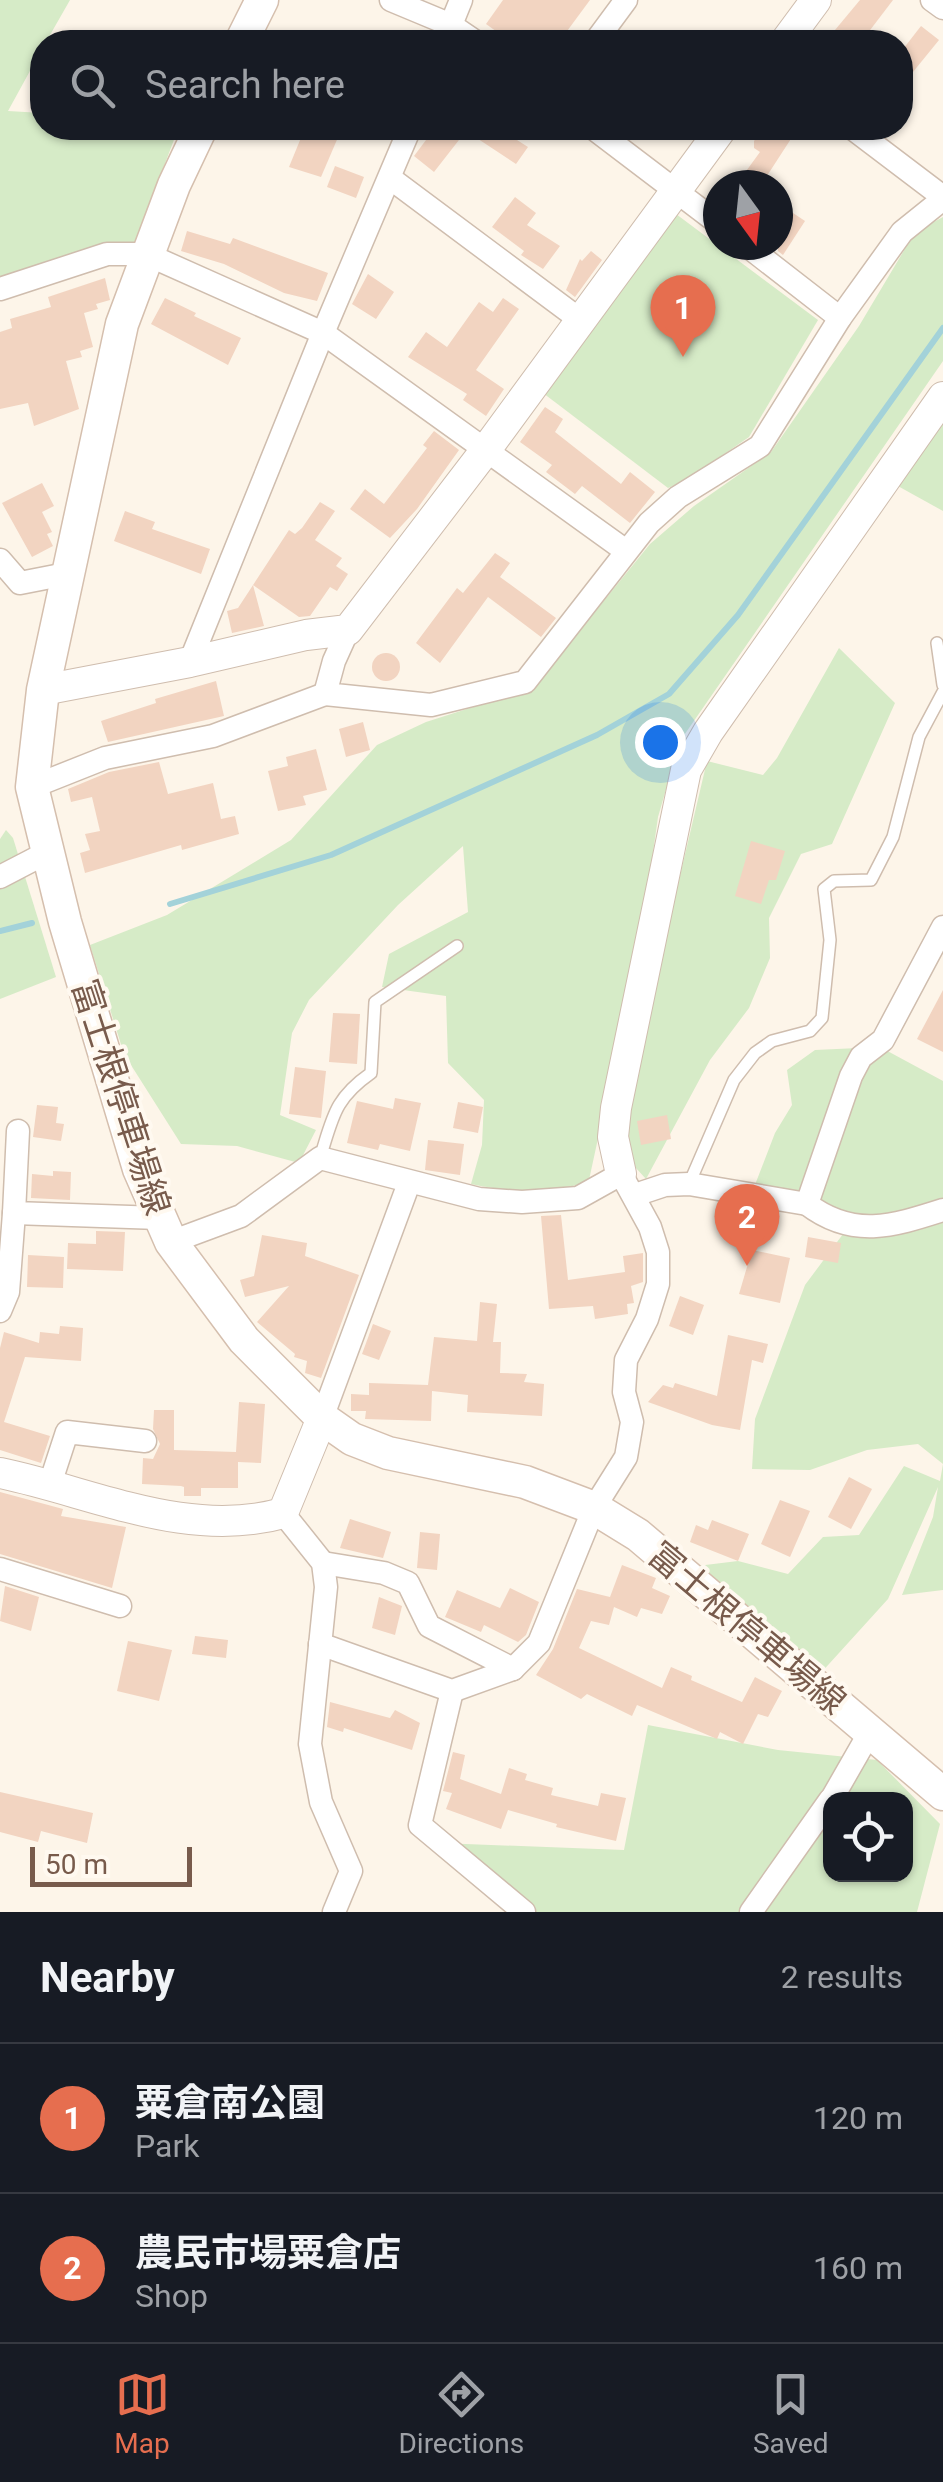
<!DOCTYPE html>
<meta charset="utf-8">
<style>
:root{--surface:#171b24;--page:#242831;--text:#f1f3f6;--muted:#9ea1a6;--line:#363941;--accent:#e66e4f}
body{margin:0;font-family:Roboto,"Noto Sans JP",sans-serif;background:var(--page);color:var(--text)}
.controls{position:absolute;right:30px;bottom:30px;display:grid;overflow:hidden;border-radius:20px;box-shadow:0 2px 8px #0004}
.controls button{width:90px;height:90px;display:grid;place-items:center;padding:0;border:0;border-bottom:2px solid var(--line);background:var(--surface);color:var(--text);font:50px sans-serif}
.compass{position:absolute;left:703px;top:170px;width:90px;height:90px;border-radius:50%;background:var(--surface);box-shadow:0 2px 8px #0004;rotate:165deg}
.scale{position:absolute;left:30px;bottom:25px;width:162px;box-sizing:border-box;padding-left:10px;border:5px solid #785b4c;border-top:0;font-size:28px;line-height:35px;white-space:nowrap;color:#785b4c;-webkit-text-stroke:8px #fff9f0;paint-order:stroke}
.you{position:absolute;left:660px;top:742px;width:35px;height:35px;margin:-25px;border:8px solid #fff;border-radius:50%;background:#1a73e8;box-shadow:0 0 0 15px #1a73e833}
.badge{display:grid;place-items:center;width:65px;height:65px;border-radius:50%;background:var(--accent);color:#fff;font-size:32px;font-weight:700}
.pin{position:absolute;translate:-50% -82px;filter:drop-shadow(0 2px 5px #0008)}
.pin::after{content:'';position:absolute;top:52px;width:35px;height:30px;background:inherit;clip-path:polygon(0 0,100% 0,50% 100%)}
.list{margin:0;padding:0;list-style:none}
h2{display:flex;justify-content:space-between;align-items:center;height:130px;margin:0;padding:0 40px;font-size:42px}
h2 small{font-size:32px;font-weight:400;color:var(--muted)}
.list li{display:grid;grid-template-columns:65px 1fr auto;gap:30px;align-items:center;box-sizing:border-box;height:150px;padding:0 40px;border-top:2px solid var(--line)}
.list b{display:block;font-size:38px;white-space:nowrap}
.list p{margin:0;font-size:32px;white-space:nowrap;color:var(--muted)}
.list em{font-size:32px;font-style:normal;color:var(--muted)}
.icon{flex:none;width:55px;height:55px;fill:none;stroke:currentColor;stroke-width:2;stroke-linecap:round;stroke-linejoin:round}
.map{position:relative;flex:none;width:943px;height:1912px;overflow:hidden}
.search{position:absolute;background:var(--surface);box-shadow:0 2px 8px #0004;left:30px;right:30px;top:30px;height:110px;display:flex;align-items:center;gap:25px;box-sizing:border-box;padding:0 35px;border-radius:40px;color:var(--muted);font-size:38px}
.sheet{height:430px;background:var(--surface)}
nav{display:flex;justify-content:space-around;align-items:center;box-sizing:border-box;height:140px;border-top:2px solid var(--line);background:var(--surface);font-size:28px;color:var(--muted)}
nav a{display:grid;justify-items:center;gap:5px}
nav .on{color:var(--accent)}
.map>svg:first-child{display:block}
.green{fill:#d6ebc7;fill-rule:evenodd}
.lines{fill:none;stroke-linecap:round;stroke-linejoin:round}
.stream{stroke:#a3d2d9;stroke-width:6}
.building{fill:#f2d4c1}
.service-casing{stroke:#cfbdae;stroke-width:14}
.minor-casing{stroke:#cfbdae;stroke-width:25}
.tertiary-casing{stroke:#cfbdae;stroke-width:32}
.secondary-casing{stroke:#d5bfae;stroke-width:35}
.service{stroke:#fff;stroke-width:11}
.minor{stroke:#fff;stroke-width:22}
.tertiary{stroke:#fff;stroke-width:30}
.secondary{stroke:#fff;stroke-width:32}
.labels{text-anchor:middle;stroke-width:8;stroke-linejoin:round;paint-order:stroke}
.street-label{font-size:35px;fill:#785b4c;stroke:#fff9f0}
</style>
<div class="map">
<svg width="943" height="1912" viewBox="0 0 943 1912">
<rect width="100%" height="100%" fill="#fdf5e9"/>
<!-- green -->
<g class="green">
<polygon points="0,0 70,0 46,42 42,42 42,49 8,111 42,113 42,128 114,128 175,137 135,243 18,274 0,283"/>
<polygon points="676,214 818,320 749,437 688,479 668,488 543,393"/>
<path d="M943,217V361L680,741L658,817L640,945L589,1180C552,1197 510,1192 471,1184L482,1145L484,1100L448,1063L446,996L382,987L389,954L468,912L463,846L398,905L309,1000L292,1033L280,1115L316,1130L299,1163L237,1146L181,1144L124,1054L90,945L167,915L291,840L377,745L426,722L533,688L650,544L694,506L771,452L859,326L915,232Z"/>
<polygon points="943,419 943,511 896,485"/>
<polygon points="839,648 895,703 832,844 801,854 769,918 770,958 749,1008 710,1060 646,1179 624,1155 623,1118 707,761 763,775 777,758"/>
<polygon points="6,830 13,838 56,977 0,999 0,839"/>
<polygon points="880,1047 943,1081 943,1590 902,1595 933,1517 938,1487 888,1599 819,1675 697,1566 738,1561 788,1574 823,1537 859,1535 904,1466 940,1481 943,1464 918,1444 867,1450 810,1470 752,1469 755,1419 805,1285 849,1226 753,1190 775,1133 792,1105 787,1070 815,1050"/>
<path d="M648,1725L778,1750L877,1760L940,1824L917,1912H527L440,1843L624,1850ZM830,1800H906V1874H830Z"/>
</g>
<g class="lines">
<!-- stream -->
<g class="stream">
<polyline points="170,904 331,855 597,735 669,694 738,615 943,328"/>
<polyline points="0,931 32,923"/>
</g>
</g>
<!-- building -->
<g class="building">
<polygon points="503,0 590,0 559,42 511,42 486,24"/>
<polygon points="860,0 893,0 861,42 825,42"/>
<polygon points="921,26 939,40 900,88 900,53"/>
<polygon points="305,128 342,128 321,177 289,167"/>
<polygon points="435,128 511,128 521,134 517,140 528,147 516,164 466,131 434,172 414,156"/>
<polygon points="764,128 798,128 761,185 736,185 760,152 754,148 754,141"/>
<polygon points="335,166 364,177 356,198 327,187"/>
<polygon points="515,197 536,213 527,225 560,246 543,269 521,255 524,251 492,227"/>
<polygon points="778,203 805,221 783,255 778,251"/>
<polygon points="187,231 230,244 233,238 328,273 317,301 284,293 224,264 181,251"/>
<polygon points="591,251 602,260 575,297 566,290 580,259 582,261"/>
<polygon points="368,274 394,292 376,319 352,304"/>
<polygon points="105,278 110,300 96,304 98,309 84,313 93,347 80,351 82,357 66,361 79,409 34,426 28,403 0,409 0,332 12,328 10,319 51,307 48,297"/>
<polygon points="165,298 196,313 194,316 241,338 228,365 151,324"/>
<polygon points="503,298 519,309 476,370 504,389 486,416 463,400 467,394 408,357 426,332 447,347 479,302 493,312"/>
<polygon points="545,407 563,419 555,432 621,484 630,472 655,492 630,523 582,486 575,494 546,472 552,465 520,442"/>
<polygon points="434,431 459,450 417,509 390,538 350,509 365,489 384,504 427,448 423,445"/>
<polygon points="42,483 54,506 42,512 52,532 47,534 53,546 32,557 2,503"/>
<polygon points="320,502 335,511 315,540 342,558 336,566 348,574 337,591 330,587 310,616 299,617 253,585 264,626 232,633 227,611 238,608 289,530 295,534 302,528"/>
<polygon points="125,511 155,522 152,529 210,549 201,574 114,541"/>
<polygon points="495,553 510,563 500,577 556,618 541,637 488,597 440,663 416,643 457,588 463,593"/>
<circle cx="386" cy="667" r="14"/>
<polygon points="216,681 224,716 108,742 101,721 156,703 155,699"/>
<polygon points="363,722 370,750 346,757 339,729"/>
<polygon points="316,749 327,790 303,796 306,805 278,811 268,771 288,766 286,757"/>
<polygon points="159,762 168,794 213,783 221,819 235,816 239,834 182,850 181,845 85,873 80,853 90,850 85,834 100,831 92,797 71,802 68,789 109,772"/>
<polygon points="751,841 785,851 776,880 769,880 761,904 735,896"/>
<polygon points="943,990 943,1052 917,1039"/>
<polygon points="333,1013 360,1014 357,1064 329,1062"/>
<polygon points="295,1067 326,1071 321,1118 289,1114"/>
<polygon points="395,1098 421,1103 410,1151 380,1144 378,1150 347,1143 357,1101 393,1109"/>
<polygon points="458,1102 483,1107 478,1133 453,1128"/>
<polygon points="37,1105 58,1107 56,1123 64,1124 61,1141 33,1137"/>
<polygon points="667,1115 671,1139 641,1145 637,1121"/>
<polygon points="428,1140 464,1144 460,1175 425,1170"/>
<polygon points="53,1171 71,1172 70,1200 31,1198 32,1174 53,1176"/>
<polygon points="561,1215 568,1280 625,1272 623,1256 643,1253 643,1282 631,1286 634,1303 627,1304 628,1314 595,1319 593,1306 549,1309 541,1216"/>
<polygon points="96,1231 125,1232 123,1271 67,1269 68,1243 96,1244"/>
<polygon points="262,1235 307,1243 305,1256 359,1275 321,1378 305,1373 307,1361 294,1357 295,1354 257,1322 289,1286 245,1297 240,1280 254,1276"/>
<polygon points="808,1237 841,1243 838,1263 805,1257"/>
<polygon points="752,1250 790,1258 780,1303 739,1294"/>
<polygon points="28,1255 64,1257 63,1288 27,1287"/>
<polygon points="680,1296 704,1305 693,1335 669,1326"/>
<polygon points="480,1302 497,1304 493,1342 501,1342 500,1373 527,1374 524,1382 544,1384 542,1416 467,1412 468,1395 432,1391 431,1421 365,1419 366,1411 351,1411 351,1394 369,1395 369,1383 428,1385 434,1337 477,1341"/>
<polygon points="373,1324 391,1331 379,1360 362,1354"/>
<polygon points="60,1326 83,1328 81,1361 25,1357 4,1422 50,1436 41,1463 0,1450 0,1348 4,1332 39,1343 40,1332 59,1334"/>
<polygon points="728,1335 768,1344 763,1363 752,1360 740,1430 712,1425 648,1402 663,1385 673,1388 675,1383 717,1396"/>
<polygon points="239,1402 265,1404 261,1463 238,1462 238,1488 201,1488 201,1496 184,1496 184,1487 181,1486 142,1484 143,1458 153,1459 160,1444 153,1429 154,1410 174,1410 174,1450 236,1452"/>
<polygon points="849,1477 872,1489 851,1529 828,1517"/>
<polygon points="0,1492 63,1509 61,1516 126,1527 112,1588 0,1554"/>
<polygon points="780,1500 810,1511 790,1557 761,1544"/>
<polygon points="350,1519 391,1532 383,1558 340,1548"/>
<polygon points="712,1520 749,1534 738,1561 690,1542 696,1525 708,1530"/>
<polygon points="420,1532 440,1534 437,1570 417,1568"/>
<polygon points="622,1565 656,1578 652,1588 670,1596 662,1614 641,1608 637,1617 614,1607 609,1625 591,1621 579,1648 662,1688 671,1667 692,1676 691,1680 742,1702 755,1677 782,1691 768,1717 758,1714 743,1744 720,1732 717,1739 637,1705 632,1716 587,1694 581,1699 536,1675 553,1649 577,1589 610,1597"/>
<polygon points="5,1586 39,1597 31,1631 0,1621"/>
<polygon points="510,1588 539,1602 526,1635 518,1642 484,1625 481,1632 445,1617 457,1590 500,1608"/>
<polygon points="379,1597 402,1606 395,1635 372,1628"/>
<polygon points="195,1636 228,1640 226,1658 192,1654"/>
<polygon points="128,1641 172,1650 159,1701 117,1691"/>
<polygon points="330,1702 390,1718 395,1710 420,1723 412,1750 344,1728 343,1732 327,1727"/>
<polygon points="453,1752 465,1755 460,1779 501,1794 509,1768 527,1774 525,1780 553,1788 551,1795 598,1806 601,1793 626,1798 616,1841 556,1827 557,1824 508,1810 501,1829 446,1809 452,1793 443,1791"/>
<polygon points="0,1792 93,1813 87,1843 41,1831 38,1842 0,1832"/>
</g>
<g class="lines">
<defs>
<g id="service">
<polyline points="937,643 943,685"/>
<path d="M320,1158C333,1117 334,1099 371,1073L375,1002L457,946"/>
<polyline points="689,1184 734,1080 755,1053 772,1041 810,1031 822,1018 830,940 824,889 834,881 871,880 893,837 919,737 943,692"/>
</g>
<g id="minor">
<polyline points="391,0 451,25 476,42"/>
<polyline points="932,0 943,8"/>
<polyline points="444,42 461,0"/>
<polyline points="595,42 626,0"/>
<polyline points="593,128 718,223"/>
<polyline points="852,128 943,197"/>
<polyline points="390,178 579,319"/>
<polyline points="746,245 840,318"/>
<polyline points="0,289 107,254 146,254 323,333 626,551"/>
<polyline points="0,560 20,583 66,574"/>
<polyline points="348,630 334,661 325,694 431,705 525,682 649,523 678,497 760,446 840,318 902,232 943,199"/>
<polyline points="190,662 323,333 410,128"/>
<polyline points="32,787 105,758 213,736 325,694"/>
<polyline points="0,877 48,852"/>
<polyline points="18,1131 14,1213 159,1218"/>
<polyline points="635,1195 665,1185 689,1184 807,1204 851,1076 861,1057 883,1040 943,927"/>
<path d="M807,1204C853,1239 893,1226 943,1210"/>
<polyline points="171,1242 241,1216 320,1158 479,1199 522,1202 578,1198 621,1174 650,1227 658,1252 658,1284 647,1319 626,1360 624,1392 632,1422 626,1457 594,1508 539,1643 513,1669 452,1691 320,1644"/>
<polyline points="0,1311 8,1292 14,1213"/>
<polyline points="322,1418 409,1183"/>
<polyline points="50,1484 67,1432 145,1441"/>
<polyline points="283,1513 323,1563 326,1587 310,1744 321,1802 351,1871 334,1912"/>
<polyline points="323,1563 384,1573 408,1583 429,1626 513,1669"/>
<polyline points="0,1569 120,1606"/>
<polyline points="452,1691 420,1825 524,1912"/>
<polyline points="831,1800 870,1732"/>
<polyline points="751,1912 830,1800"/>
</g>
<g id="tertiary">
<polyline points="785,42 816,0"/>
<polyline points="43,690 190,662 306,635 348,630 485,451 722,128"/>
<polyline points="621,1174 613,1137 616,1108 686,770 708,732 943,397"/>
<path d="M0,1473C92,1492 188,1540 283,1513L322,1418"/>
</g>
<g id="secondary">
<polyline points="241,42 262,0"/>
<polyline points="201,128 174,185 122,324 43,690 32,787 65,922 139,1169 171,1242 244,1340 322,1418 352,1439 388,1453 525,1482 594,1508 638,1535 943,1794"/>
</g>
</defs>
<!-- service casing -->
<use href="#service" class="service-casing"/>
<!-- minor casing -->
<use href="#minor" class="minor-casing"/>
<!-- tertiary casing -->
<use href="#tertiary" class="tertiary-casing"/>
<!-- secondary casing -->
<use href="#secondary" class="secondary-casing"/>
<!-- service -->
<use href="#service" class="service"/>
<!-- minor -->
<use href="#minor" class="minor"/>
<!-- tertiary -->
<use href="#tertiary" class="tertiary"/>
<!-- secondary -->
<use href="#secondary" class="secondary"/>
</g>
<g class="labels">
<!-- street labels -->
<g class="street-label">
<text transform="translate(121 1097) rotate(72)" y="12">富士根停車場線</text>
<text transform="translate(747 1628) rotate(40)" y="12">富士根停車場線</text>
</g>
</g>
</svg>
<div class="controls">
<button><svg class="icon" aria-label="locate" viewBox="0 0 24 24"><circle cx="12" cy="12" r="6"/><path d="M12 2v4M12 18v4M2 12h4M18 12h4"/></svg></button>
</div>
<svg class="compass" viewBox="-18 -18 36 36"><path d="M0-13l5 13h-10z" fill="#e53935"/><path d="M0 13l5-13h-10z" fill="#9ea1a6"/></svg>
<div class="scale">50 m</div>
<div class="you"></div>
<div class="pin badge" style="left:683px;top:357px">1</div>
<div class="pin badge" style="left:747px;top:1266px">2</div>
<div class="search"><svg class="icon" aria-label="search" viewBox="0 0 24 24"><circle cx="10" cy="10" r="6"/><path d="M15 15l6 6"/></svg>Search here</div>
</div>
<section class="sheet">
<h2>Nearby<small>2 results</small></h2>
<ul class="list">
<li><span class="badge">1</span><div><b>粟倉南公園</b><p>Park</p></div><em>120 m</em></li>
<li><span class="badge">2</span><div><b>農民市場粟倉店</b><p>Shop</p></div><em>160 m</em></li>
</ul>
</section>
<nav>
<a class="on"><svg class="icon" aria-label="map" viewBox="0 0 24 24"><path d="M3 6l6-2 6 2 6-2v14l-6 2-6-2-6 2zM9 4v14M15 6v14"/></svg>Map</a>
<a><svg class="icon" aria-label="directions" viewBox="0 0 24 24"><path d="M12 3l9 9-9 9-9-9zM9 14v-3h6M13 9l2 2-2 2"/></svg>Directions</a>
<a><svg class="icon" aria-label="saved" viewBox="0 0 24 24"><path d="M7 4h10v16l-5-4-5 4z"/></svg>Saved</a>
</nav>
